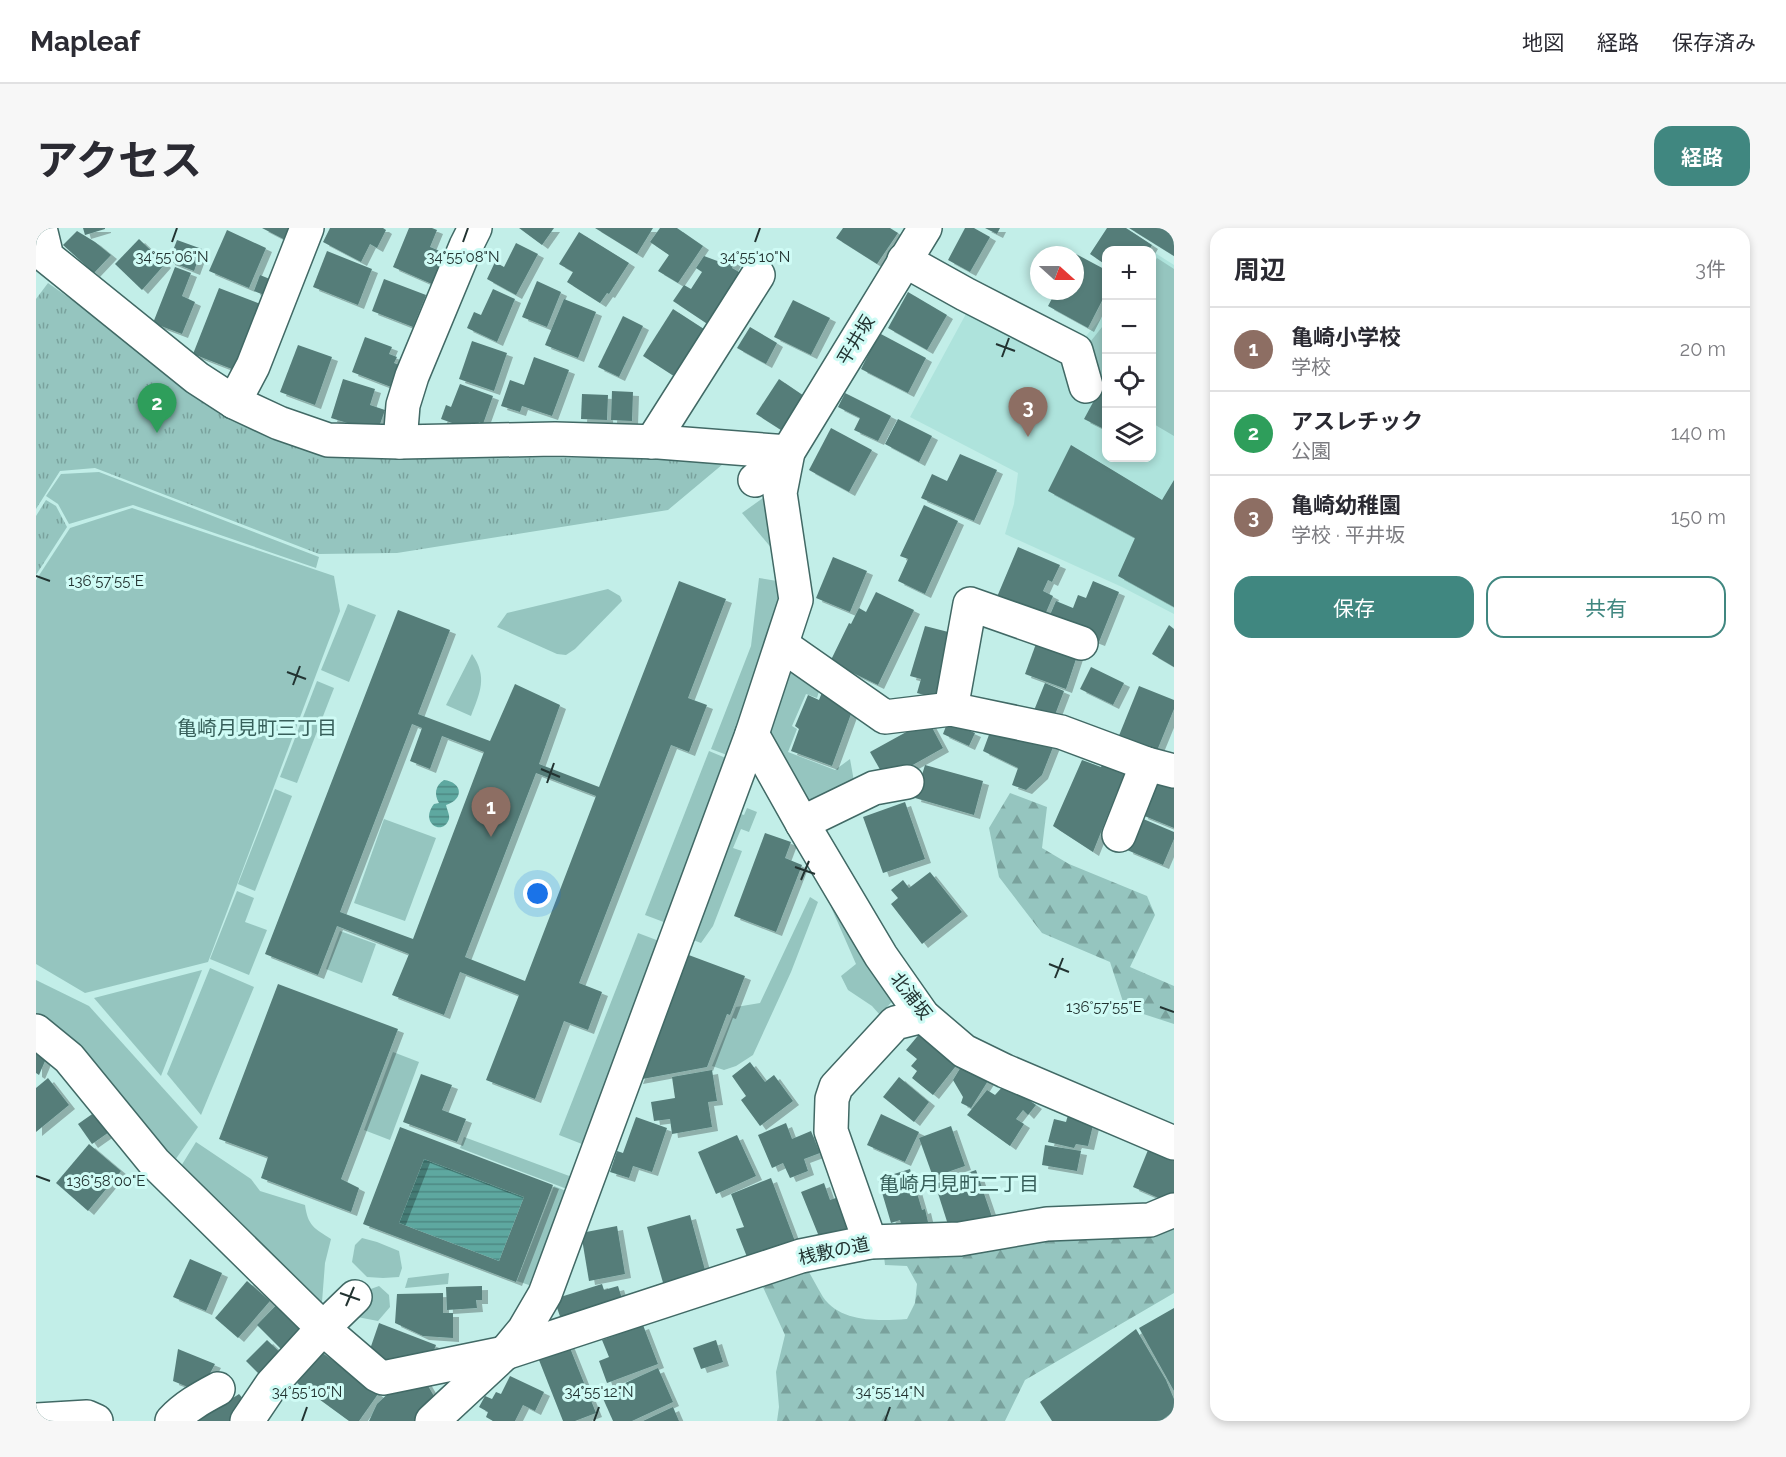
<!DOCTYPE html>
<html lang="ja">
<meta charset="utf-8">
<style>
:root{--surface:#fff;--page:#f7f7f7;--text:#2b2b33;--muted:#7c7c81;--line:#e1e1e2;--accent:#408780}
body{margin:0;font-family:Raleway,"Noto Sans JP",sans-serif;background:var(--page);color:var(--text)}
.controls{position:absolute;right:18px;top:18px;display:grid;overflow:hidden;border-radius:12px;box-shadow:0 3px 9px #0003}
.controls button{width:54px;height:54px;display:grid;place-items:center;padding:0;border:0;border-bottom:2px solid var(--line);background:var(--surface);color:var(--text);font:30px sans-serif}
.compass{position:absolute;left:994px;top:18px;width:54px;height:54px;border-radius:50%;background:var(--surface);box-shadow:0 3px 9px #0003;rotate:111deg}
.you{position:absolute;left:502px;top:666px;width:21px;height:21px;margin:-15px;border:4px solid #fff;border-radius:50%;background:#1a73e8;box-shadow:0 0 0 9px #1a73e833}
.badge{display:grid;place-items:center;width:39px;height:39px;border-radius:50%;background:var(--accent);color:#fff;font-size:20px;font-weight:700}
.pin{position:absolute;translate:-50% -50px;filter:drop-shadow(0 2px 3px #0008)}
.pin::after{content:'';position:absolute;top:32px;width:21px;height:18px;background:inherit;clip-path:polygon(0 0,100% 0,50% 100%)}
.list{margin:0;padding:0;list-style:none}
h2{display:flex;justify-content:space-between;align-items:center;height:78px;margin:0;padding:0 24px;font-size:26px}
h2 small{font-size:20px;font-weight:400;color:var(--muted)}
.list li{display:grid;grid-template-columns:39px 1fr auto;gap:18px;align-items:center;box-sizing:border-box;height:84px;padding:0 24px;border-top:2px solid var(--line)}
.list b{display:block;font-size:22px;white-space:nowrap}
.list p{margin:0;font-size:20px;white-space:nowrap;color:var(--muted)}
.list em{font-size:20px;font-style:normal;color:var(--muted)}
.actions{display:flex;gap:12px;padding:18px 24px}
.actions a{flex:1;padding:14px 0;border:2px solid var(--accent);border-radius:18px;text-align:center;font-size:21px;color:var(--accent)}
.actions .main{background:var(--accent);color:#fff}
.icon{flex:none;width:33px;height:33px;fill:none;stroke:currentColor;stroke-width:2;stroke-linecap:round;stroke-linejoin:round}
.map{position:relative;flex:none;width:1138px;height:1193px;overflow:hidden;border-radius:18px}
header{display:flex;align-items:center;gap:36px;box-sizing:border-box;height:84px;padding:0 30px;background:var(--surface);border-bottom:2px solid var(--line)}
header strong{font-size:28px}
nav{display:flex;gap:33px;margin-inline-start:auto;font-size:21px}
.intro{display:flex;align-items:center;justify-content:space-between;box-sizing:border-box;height:144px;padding:0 36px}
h1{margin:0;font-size:42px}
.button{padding:15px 27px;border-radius:18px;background:var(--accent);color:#fff;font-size:21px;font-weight:700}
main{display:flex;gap:36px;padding:0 36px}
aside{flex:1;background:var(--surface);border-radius:18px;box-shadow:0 3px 9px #0003}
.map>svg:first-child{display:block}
.built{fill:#aee3dc}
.grass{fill:#95c5bf}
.forest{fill:url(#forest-firs)}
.park{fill:url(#park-tufts)}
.water{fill:url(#water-rules)}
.building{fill:#557d79;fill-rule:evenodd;filter:url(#shadow)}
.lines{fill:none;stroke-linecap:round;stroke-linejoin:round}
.minor-casing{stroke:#416965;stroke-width:36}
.minor{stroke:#fff;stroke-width:33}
.ticks{fill:none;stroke:#223331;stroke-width:2}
.labels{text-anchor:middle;stroke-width:6;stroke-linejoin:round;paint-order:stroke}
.street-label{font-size:18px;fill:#223331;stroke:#cffbf5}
.neighbourhood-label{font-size:20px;fill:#375f5a;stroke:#cffbf5}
.ticks-label{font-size:15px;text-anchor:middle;fill:#223331;stroke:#cffbf5;stroke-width:6;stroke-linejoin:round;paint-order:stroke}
</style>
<header>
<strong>Mapleaf</strong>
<nav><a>地図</a><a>経路</a><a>保存済み</a></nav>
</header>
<div class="intro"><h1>アクセス</h1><a class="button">経路</a></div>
<main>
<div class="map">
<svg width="1138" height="1193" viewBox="0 0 1138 1193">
<defs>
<pattern id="forest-firs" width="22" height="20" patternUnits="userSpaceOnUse" patternTransform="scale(1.5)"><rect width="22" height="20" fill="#95c5bf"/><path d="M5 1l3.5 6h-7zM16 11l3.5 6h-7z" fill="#79a19c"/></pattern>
<pattern id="park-tufts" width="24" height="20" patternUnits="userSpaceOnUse" patternTransform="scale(1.5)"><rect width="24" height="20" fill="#95c5bf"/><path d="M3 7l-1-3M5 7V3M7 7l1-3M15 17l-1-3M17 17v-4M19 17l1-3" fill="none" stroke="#79a19c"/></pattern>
<pattern id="water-rules" width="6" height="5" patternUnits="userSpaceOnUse" patternTransform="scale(1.5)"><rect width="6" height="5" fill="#5ea8a0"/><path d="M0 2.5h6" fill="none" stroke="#4d8983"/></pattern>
<filter id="shadow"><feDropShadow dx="6" dy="4" stdDeviation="0" flood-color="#0004"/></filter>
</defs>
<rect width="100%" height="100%" fill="#c2eee8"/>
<!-- built -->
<polygon class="built" points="1119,25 1138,37 1138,386 1086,359 969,306 978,276 982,245 874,189 944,60 1046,113 1070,84 1070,230 1116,230 1116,29"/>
<!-- grass -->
<g class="grass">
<polygon points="1121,30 1138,41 1138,208 1116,195 1116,38"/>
<polygon points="1070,94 1070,150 1055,141 1047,123"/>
<polygon points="63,244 283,329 280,340 97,277 33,296 22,276 10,268 25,246"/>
<polygon points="734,265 737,322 706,285"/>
<polygon points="96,280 298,348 304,383 172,734 49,765 0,736 0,352 34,300"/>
<polygon points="723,350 747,354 739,427 699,530 675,521 715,418"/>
<polygon points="572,361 584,368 586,373 539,421 530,427 521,426 461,399 471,385"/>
<polygon points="312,376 340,387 313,454 285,442"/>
<path d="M436,426C452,449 444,465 435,488L410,477Z"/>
<polygon points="766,439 786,453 781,470 770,466 756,498 761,501 752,524 799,542 814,531 819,559 772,584 730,505 755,443"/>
<polygon points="281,453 298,460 261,555 244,549"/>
<polygon points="673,523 697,533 633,696 609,687"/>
<polygon points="239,561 256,568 219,663 202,656"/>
<polygon points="711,580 721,584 713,604 705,601 697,620 706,623 677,698 665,715 652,710 701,585 708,587"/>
<polygon points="348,591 400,610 369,693 318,675"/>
<polygon points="201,663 218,670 209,694 231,702 213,747 174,731"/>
<polygon points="800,665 861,768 844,787 836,778 812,762 805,748 820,736 795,679"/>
<polygon points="774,669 782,674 755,744 717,827 700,838 688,842 676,838 700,779 724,775"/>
<polygon points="304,703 340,716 326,755 290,741"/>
<polygon points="602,705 631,716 551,918 523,907"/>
<polygon points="174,740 218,759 165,887 131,846"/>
<polygon points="166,742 125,848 58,770"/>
<polygon points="0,752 53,778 162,899 137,935 0,792"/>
<polygon points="357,824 383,834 354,912 328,902"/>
<polygon points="428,909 536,949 531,961 424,920"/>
<path d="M160,914L215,951L224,963L269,977C272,998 278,1000 295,1011L289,1035L285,1087L142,943Z"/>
<polygon points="518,958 530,963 493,1057 481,1053"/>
<polygon points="326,1010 341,1014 363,1023 366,1040 363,1049 347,1050 331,1049 316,1034 319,1017"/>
<polygon points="413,1045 412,1056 369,1060 372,1050"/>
<polygon points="343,1058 353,1067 354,1079 342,1093 316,1088 332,1062"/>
</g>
<!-- forest -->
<g class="forest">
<polygon points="974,565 1011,579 1006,620 1033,636 1111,668 1119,687 1094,739 1138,758 1138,796 1089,780 1074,734 1006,705 963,649 953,600"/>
<path d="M1138,992V1065L989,1152L969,1193H741L743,1179L740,1144L749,1107L726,1057L770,1039C776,1049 781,1059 787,1069C805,1095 843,1093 871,1091L879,1075L881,1056L871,1038L849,1037L848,1028L1025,1008L1086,1010Z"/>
</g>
<!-- park -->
<g class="park">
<polygon points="12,55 204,190 312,228 693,231 632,282 361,325 283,326 59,240 24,243 0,281 0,71"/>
<polygon points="10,272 20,278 31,299 0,347 0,288"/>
</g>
<!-- water -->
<g class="water">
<path d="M408,552C426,554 429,571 410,577C411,582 414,587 413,591C407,609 383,595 398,576L403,575C398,566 399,558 408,552Z"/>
<polygon points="388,931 488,969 463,1033 363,995"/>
</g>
<!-- building -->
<g class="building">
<polygon points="47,0 69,0 69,1 49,7"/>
<polygon points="226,0 260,0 253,14"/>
<polygon points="294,0 347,0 350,2 341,20 334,16 325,34 287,14"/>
<polygon points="373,0 396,0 401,2 394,19 411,26 398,57 357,39"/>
<polygon points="483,0 518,0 506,17"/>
<polygon points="559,0 617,0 601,26"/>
<polygon points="624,0 641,0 667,18 642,55 622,43 633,27 614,14"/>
<polygon points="807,0 854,0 862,5 841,36 800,10"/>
<polygon points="929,0 938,0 954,9 934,44 912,32"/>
<polygon points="949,0 964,0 961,6"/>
<polygon points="1071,0 1090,0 1116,17 1113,22 1070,22 1070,37 1054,26"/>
<polygon points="1093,0 1138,0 1138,28"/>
<polygon points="191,2 230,20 213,60 173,43"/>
<polygon points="41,3 59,14 75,27 58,45 27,17"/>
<polygon points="543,4 593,35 573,66 571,65 564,75 531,54 537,44 523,36"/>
<polygon points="103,11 129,36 106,62 79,36"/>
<polygon points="141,12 166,21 158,43 133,33"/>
<polygon points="480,15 502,26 480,67 451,51 459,34 468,39"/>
<polygon points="291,23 336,41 322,77 277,59"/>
<polygon points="1040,26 1070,42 1070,65 1052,100 1012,78 1020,63 1039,63"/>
<polygon points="668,28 684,34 686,29 699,34 696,40 703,44 706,54 676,99 637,73 648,57 655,61 666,44 660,40"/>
<polygon points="139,39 155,45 146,68 159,74 146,106 117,95"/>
<polygon points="224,47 241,54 235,70 218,63"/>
<polygon points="348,51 390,67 377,99 336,83"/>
<polygon points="501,53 525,64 511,99 486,89"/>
<polygon points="183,60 227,77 201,143 157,126"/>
<polygon points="457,61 479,71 461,114 431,100 438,84 445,87"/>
<polygon points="872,64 911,87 891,122 852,100"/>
<polygon points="528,71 560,84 542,130 509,117"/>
<polygon points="757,72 794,90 775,127 738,109"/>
<polygon points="637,81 674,105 644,152 607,128"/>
<polygon points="587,88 607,98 583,149 562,139"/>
<polygon points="714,99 741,115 730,136 701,120"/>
<polygon points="843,105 890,130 872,165 825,141"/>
<polygon points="329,109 356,119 353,126 361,129 358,135 363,137 355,159 316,144"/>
<polygon points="436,113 471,125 458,163 423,151"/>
<polygon points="262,117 296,129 279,177 244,164"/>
<polygon points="498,129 533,142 516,188 486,178 484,184 465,178 474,152 488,157"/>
<polygon points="307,151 339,161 334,177 349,182 343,199 333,196 331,201 295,190"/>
<polygon points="743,151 768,168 745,202 720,186"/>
<polygon points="1068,154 1070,156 1070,202 1048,191"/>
<polygon points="424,156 457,168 447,196 443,194 441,200 430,200 405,191 410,177 415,179"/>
<polygon points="576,163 597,164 596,193 575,192"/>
<polygon points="809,165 855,188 842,213 818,202 824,190 802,179"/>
<polygon points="546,166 572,167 571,192 545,191"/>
<polygon points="862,191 896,208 883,234 849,216"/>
<polygon points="795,200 836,222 813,264 773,242"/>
<polygon points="1035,217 1126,272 1138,252 1138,379 1082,348 1099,310 1012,263"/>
<polygon points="924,226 961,242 938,293 885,270 896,246 911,253"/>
<polygon points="888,277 922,293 889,366 862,353 872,331 864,328"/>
<polygon points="982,319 1024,337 1016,354 1012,352 1007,363 1017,368 1005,396 958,376"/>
<polygon points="797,329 831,343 814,384 780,370"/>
<path d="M643,353L690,371L652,470L671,477L653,524L635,517L543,755L566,764L552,802L528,793L499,871L450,852L483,767L424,744L408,787L356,767L373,726L301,698L282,747L229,726L362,382L414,402L382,486L454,513L479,456L524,477L503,536L563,559ZM376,496L386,500L374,533L394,541L406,508L448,524L377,711L304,684ZM500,545L560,568L489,753L429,729Z"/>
<polygon points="1057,353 1083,364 1063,414 1011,394 1020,373 1037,380 1042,367 1050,370"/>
<polygon points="840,364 878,382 842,457 794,434 813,395 815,396 823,380 830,384"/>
<polygon points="1133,397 1138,401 1138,439 1116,426"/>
<polygon points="889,398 924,407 906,472 881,465 885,451 874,448"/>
<polygon points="1001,413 1041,428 1030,461 989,446"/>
<polygon points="1055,439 1088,455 1077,477 1044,461"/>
<polygon points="790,454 819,475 796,538 755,523 763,501 759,498 772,467 783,472"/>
<polygon points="1009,455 1028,463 1017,492 997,485"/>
<polygon points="1103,458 1138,472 1138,481 1118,530 1080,515"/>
<polygon points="892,492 907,520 850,552 834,524"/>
<polygon points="912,493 939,505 933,518 907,506"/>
<polygon points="954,504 1019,514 1006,547 990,562 976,557 982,540 947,523"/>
<polygon points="1070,529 1096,540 1087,566 1081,564 1057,624 1017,598 1046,532 1065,539"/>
<polygon points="889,537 947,553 938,587 879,570"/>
<polygon points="1120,552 1138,560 1138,600 1106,587"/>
<polygon points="869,574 889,631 847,645 827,589"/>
<polygon points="1105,590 1138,604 1138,611 1127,637 1091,622"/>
<polygon points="729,605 755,614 749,630 766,637 740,704 698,688"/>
<polygon points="894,644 926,684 886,716 855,676 862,670 855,662 867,652 873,660"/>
<polygon points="650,726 709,748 694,787 691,786 671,839 601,852"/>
<polygon points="242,756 362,801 305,951 323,960 315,984 225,950 232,929 183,911"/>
<polygon points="885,804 923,834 897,867 876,850 881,843 875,838 881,831 870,822"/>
<polygon points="0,821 12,826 3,847 0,845"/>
<polygon points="714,834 729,854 738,847 757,873 724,898 705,872 710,868 696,848"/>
<polygon points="928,834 955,848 935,880 925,875 927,869 917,852"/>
<polygon points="676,842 681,873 672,874 676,899 636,906 634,891 618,893 615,874 639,870 636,849"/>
<polygon points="385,846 416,857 406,882 430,891 421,914 367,894"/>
<polygon points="863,849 893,874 878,894 847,869"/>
<polygon points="12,850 33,877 0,904 0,860"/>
<polygon points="969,856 1000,877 992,887 987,882 980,891 988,896 974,918 931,887 951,862 959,867"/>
<polygon points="62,882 76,902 56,916 42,896"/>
<polygon points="845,886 883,904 869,934 831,917"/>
<polygon points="1032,887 1058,893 1052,918 1040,916 1038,920 1012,914 1018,891 1030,894"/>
<polygon points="600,889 631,900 616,944 597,938 593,950 574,944 581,923 587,925"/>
<polygon points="750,895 756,911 775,903 784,925 768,931 772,943 754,950 747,935 736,940 722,907"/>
<polygon points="915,898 929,938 897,949 883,910"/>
<path d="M364,899L517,957L480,1054L327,996ZM388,931L488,969L463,1033L363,995Z"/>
<polygon points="701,907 720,948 680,966 662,924"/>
<polygon points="53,916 85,943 52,983 20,955"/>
<polygon points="1009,917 1045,923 1041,943 1006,937"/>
<polygon points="1112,922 1138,933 1138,967 1134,975 1097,959"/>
<polygon points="874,941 886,982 889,981 895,1007 868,1009 864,992 855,995 842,951"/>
<polygon points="940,942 957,992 915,1006 899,956"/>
<polygon points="735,950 760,1016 713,1034 700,1001 708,999 695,966"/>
<polygon points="788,955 794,972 803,969 815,999 784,1011 765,964"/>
<polygon points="654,987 672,1053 630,1065 611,999"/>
<polygon points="581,998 589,1046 553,1053 545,1005"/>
<polygon points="154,1031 186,1045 170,1083 137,1069"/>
<polygon points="211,1053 234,1073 202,1110 179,1090"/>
<polygon points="566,1056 568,1062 582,1058 589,1080 528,1100 518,1071"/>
<polygon points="446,1058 446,1072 440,1072 441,1080 411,1082 410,1059"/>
<polygon points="407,1065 407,1085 417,1085 417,1110 387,1108 359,1095 361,1066"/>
<polygon points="245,1072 274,1100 249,1125 221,1097"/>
<polygon points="1138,1080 1138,1163 1103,1100"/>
<polygon points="343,1095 400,1117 393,1135 376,1138 331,1130"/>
<polygon points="607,1097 622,1136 571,1155 563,1133 573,1129 566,1112"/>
<polygon points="1100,1101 1130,1152 1138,1171 1138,1183 1125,1193 1016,1193 1004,1174"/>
<polygon points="231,1112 249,1129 228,1151 210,1133"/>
<polygon points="680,1112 687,1134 665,1141 657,1120"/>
<polygon points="532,1115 560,1185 539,1193 527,1193 501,1127"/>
<polygon points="142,1121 179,1136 164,1164 137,1153"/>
<polygon points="284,1123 342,1166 323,1193 313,1193 261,1155"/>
<polygon points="622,1140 637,1174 596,1193 577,1193 565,1166"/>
<polygon points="474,1148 508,1164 499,1183 487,1177 479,1193 457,1193 450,1189 452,1184 443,1179 449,1168 456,1171 460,1164 465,1166"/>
<polygon points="388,1151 402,1175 379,1193 333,1193 341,1176 360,1158"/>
<polygon points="203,1166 213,1178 203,1193 162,1193"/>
<polygon points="637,1179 643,1193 607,1193"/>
</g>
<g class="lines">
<defs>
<g id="minor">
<polyline points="4,0 11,29 161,150 198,174 243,195 292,212 364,214 519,211 623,214 752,224 719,252"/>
<polyline points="868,32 929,66 1040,123 1050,158"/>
<polyline points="198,174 217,138 271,0"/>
<polyline points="364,214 367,177 376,148 430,18 439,0"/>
<polyline points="616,214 722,47"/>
<polyline points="746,417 849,489 915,481 1025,504 1111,536 1138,543"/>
<polyline points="915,481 934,376 1045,415"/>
<polyline points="716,506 766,595 845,728 887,788 928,823 969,843 1138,915"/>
<polyline points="766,595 838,560 871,554"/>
<polyline points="1083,607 1111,536"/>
<polyline points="0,803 33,830 118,934 292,1105 341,1147 347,1150 469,1125 765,1028 834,1014 924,1011 1011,996 1114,992 1138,982"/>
<polyline points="834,1014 795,903 796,871 800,859 859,795 887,788"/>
<polyline points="0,1192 51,1189 60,1193"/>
<path d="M136,1193C149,1179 165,1170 182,1161"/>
<polyline points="211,1193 236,1156 287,1100 319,1069"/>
<polyline points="396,1193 469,1125 488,1102 509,1066 716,506 760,372 744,265 752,224 889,0"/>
</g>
</defs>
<!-- minor casing -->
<use href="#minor" class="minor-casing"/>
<!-- minor -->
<use href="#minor" class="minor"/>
</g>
<!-- ticks -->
<path class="ticks" d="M136,14L141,0M427,14L432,0M719,14L724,0M960,116L979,123M966,129L973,110M0,348L14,353M251,444L270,451M257,457L264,438M505,541L524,549M511,555L518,535M759,639L779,646M765,652L773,633M1013,736L1033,744M1019,750L1027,730M1124,779L1138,784M0,948L14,953M304,1065L324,1072M310,1078L318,1059M266,1193L271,1179M558,1193L563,1179M849,1193L854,1179"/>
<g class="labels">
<!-- street labels -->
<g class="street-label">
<text transform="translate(820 112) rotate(-59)" y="6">平井坂</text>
<text transform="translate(875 768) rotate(52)" y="6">北浦坂</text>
<text transform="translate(798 1023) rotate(-12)" y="6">桟敷の道</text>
</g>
<!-- neighbourhood labels -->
<g class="neighbourhood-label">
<text x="221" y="507">亀崎月見町三丁目</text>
<text x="923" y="963">亀崎月見町二丁目</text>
</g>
</g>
<g class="ticks-label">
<text x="136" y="34">34°55'06"N</text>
<text x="427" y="34">34°55'08"N</text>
<text x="719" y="34">34°55'10"N</text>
<text x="70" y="358">136°57'55"E</text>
<text x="1068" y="784">136°57'55"E</text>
<text x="70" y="958">136°58'00"E</text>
<text x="271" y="1169">34°55'10"N</text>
<text x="563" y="1169">34°55'12"N</text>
<text x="854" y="1169">34°55'14"N</text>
</g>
</svg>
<div class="controls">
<button>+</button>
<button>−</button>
<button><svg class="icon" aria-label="locate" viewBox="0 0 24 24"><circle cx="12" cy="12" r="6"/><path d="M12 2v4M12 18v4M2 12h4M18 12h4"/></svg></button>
<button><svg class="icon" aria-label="layers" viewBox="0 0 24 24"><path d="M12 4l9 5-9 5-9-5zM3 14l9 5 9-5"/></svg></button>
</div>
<svg class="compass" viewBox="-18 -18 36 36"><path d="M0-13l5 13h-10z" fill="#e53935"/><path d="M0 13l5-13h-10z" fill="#7c7c81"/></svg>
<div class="you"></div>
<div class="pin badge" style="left:455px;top:609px;background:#8d6e63">1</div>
<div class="pin badge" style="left:121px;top:205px;background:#2e9e5b">2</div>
<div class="pin badge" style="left:992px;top:209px;background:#8d6e63">3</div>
</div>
<aside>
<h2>周辺<small>3件</small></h2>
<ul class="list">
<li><span class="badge" style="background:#8d6e63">1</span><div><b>亀崎小学校</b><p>学校</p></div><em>20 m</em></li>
<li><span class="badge" style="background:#2e9e5b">2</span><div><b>アスレチック</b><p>公園</p></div><em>140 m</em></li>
<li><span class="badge" style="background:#8d6e63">3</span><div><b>亀崎幼稚園</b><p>学校 · 平井坂</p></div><em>150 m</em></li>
</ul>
<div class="actions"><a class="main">保存</a><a>共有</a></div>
</aside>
</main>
